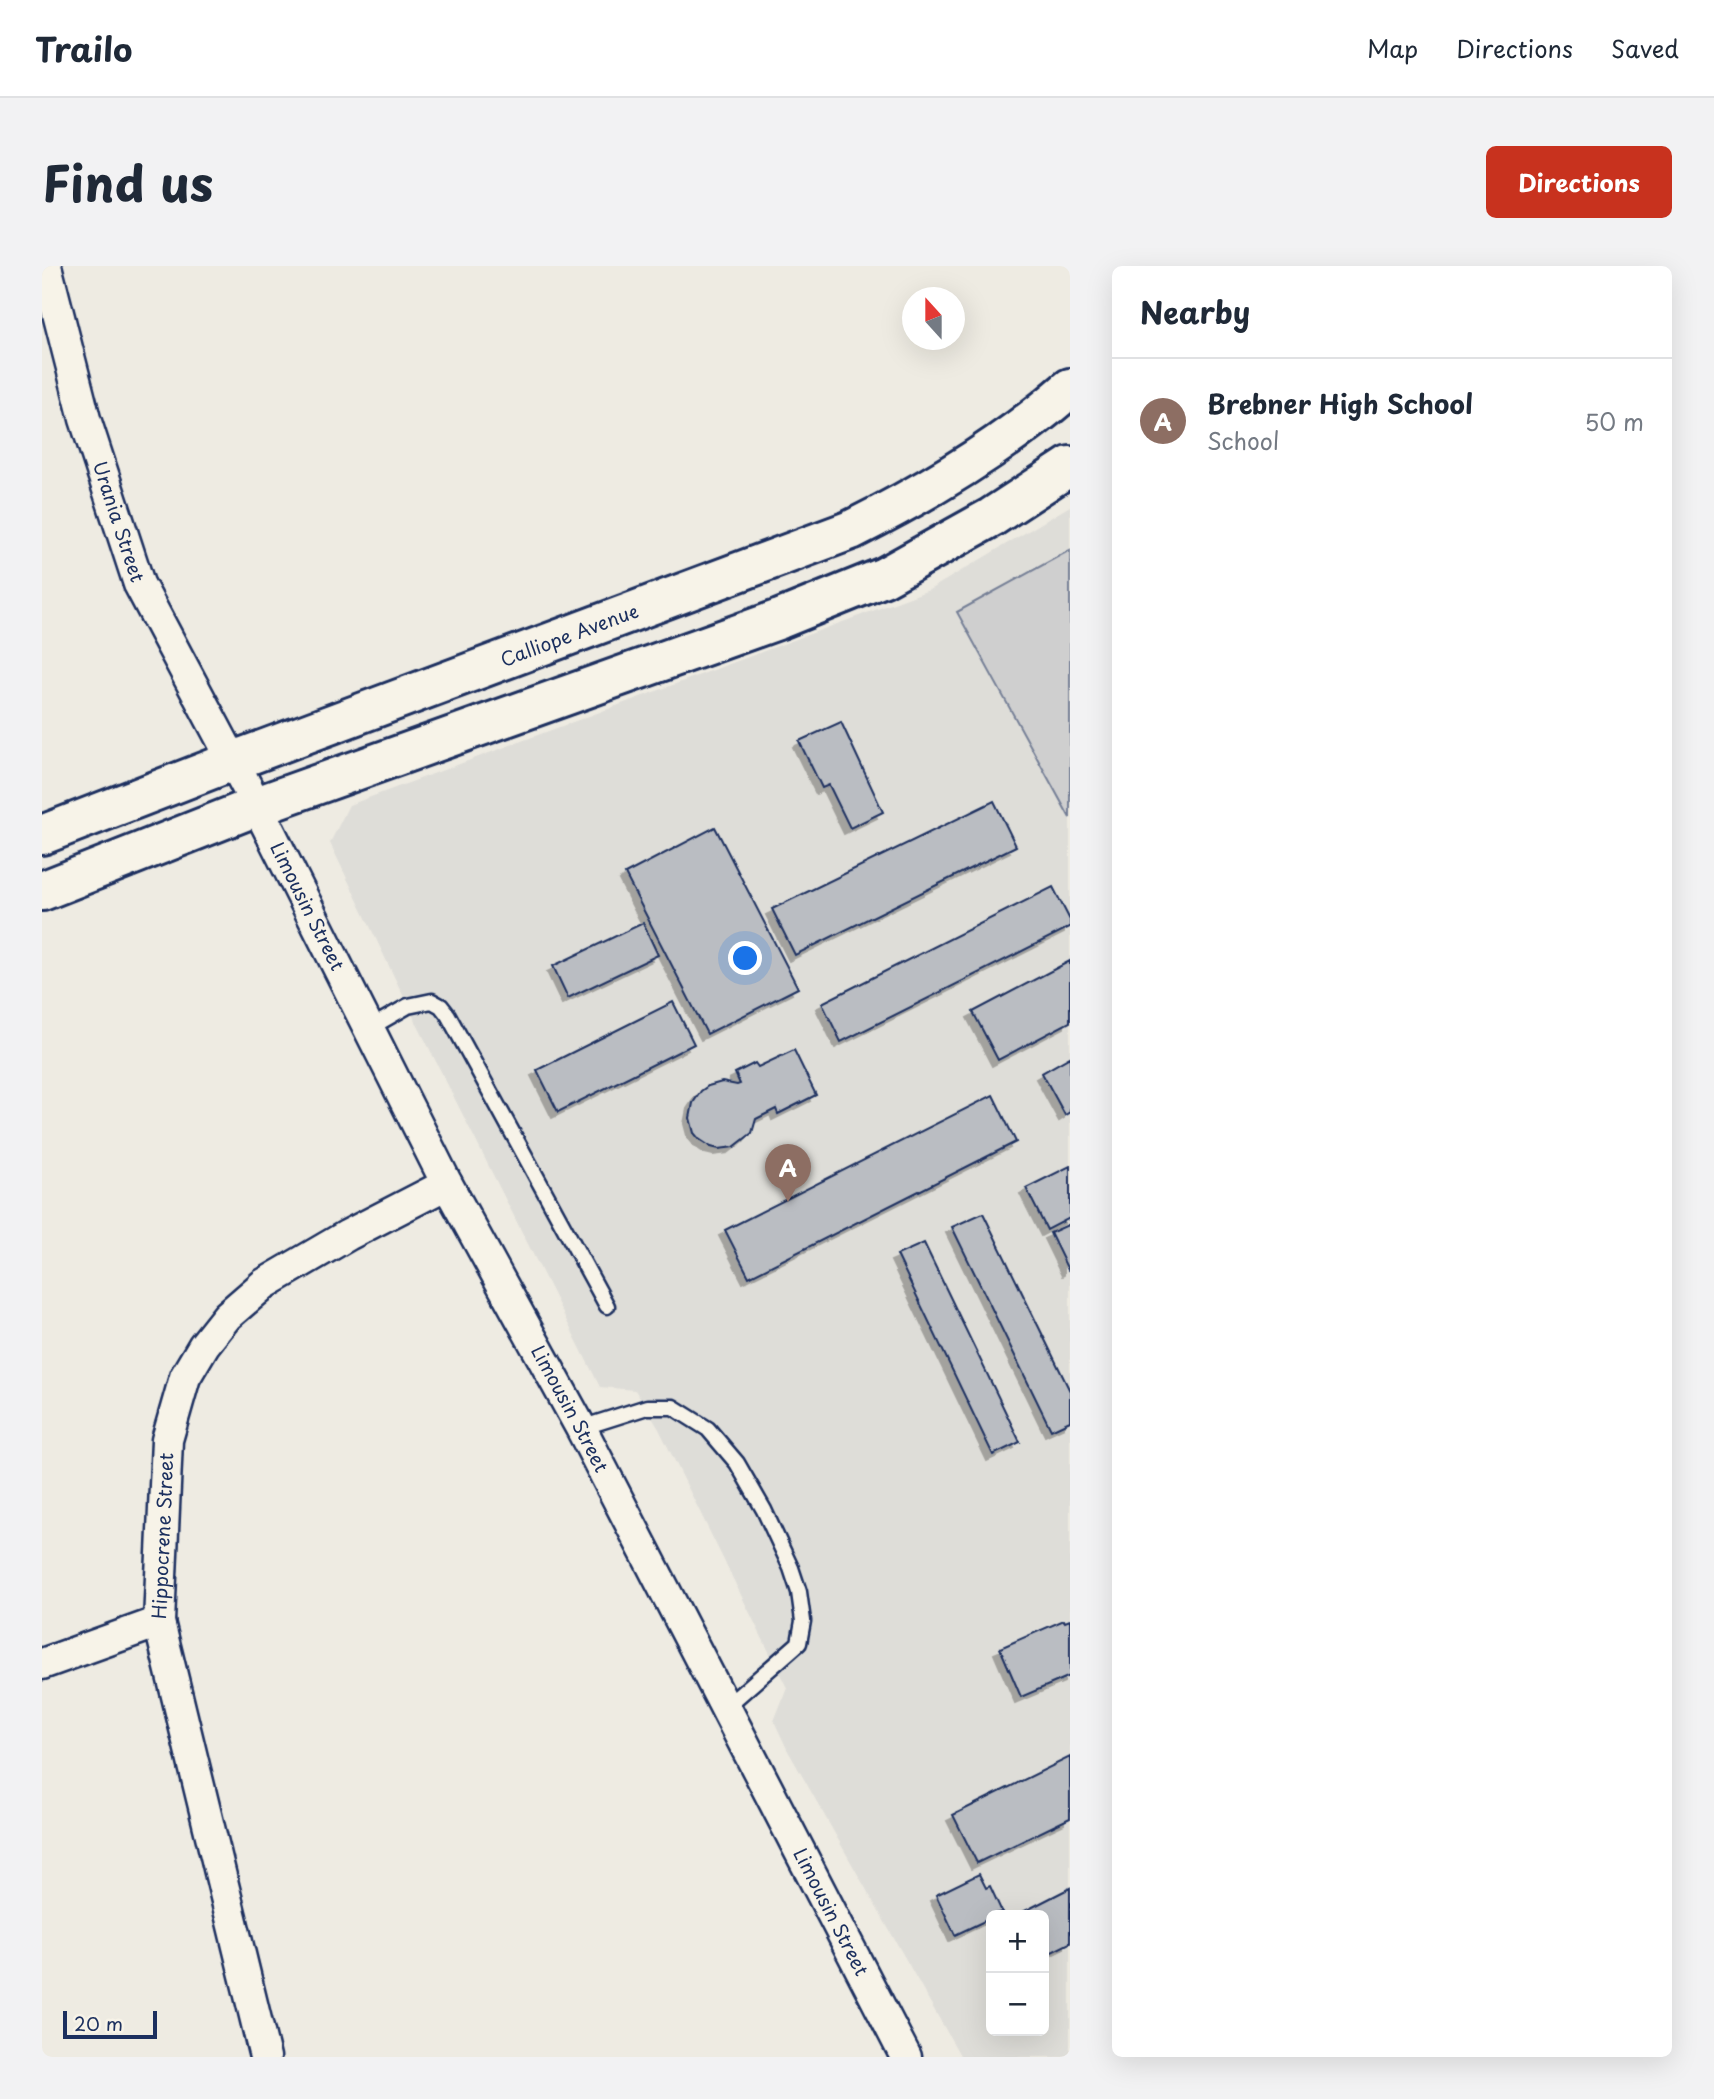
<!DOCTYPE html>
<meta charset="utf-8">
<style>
:root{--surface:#fff;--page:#f2f2f3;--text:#1f2937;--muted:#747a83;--line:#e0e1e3;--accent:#c8321e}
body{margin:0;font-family:"Playpen Sans",sans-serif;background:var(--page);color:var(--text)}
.controls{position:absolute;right:21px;bottom:21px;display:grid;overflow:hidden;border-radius:10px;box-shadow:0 7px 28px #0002}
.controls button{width:63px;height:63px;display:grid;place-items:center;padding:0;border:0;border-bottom:2px solid var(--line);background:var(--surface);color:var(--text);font:35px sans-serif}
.compass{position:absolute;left:860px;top:21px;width:63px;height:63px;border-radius:50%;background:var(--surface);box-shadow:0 7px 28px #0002;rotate:339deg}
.scale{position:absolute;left:21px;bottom:18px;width:94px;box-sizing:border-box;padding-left:7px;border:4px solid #1b2f5e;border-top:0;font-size:19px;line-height:24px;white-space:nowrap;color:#1b2f5e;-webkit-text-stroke:5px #f7f3e8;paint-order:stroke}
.you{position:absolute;left:704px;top:693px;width:24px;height:24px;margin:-18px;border:5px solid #fff;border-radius:50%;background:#1a73e8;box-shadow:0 0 0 10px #1a73e833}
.badge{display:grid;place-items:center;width:46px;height:46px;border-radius:50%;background:var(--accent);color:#fff;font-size:23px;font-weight:700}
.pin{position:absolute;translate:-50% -58px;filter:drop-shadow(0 2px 4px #0008)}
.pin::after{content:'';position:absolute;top:37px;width:24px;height:21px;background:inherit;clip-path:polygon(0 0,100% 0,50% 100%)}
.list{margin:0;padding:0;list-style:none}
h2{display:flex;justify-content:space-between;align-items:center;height:91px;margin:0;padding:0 28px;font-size:30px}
h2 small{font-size:23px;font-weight:400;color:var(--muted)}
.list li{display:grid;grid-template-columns:46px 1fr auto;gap:21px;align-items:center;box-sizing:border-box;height:126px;padding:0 28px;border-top:2px solid var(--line)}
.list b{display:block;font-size:26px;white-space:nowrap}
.list p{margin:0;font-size:23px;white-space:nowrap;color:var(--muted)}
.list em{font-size:23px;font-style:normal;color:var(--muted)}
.map{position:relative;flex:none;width:1028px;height:1791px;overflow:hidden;border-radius:10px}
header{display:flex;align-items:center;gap:42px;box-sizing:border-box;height:98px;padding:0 35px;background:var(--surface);border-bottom:2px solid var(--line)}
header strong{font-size:33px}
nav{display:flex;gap:38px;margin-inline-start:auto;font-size:24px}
.intro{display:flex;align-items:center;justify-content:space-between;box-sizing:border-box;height:168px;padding:0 42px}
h1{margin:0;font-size:49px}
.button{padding:18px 32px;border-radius:10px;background:var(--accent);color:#fff;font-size:24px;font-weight:700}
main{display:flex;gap:42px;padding:0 42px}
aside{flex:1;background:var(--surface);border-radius:10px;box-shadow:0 7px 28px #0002}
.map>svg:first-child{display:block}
.built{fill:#deddd8;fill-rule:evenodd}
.green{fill:#cfcfcf;stroke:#757f96;stroke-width:2}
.building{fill:#babdc2;stroke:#1b2f5e;stroke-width:2;filter:url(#shadow)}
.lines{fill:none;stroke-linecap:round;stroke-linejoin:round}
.lane-casing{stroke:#1b2f5e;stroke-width:19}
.street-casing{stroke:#1b2f5e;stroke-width:35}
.secondary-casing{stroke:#1b2f5e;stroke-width:44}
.lane{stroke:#f7f3e8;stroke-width:14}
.street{stroke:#f7f3e8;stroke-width:30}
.secondary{stroke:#f7f3e8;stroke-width:38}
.labels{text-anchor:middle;stroke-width:6;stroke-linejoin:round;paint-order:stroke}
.street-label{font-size:19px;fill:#1b2f5e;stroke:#f7f3e8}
</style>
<header>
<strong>Trailo</strong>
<nav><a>Map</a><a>Directions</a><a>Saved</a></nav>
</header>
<div class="intro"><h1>Find us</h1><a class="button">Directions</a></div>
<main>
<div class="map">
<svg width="1028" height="1791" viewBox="0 0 1028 1791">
<defs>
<filter id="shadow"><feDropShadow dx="-6" dy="6" stdDeviation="0" flood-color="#0004"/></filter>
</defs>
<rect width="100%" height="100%" fill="#eeebe2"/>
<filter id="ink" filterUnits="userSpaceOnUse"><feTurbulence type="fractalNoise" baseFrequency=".0143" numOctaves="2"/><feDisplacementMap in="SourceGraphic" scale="14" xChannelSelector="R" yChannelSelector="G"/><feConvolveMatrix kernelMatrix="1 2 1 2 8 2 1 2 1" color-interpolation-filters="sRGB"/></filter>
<g filter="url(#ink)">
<!-- built -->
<path class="built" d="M1028,240V1791H919L745,1483L732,1455L745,1422L617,1163L593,1124L558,1121L371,750L288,577L307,539L887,324ZM949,1649H1002V1765H949Z"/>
<!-- green -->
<polygon class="green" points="1028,284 1028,552 915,346"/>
<!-- building -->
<g class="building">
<polygon points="799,456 841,546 808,562 787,519 780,522 757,475"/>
<polygon points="952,535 974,580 753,689 730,643"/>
<polygon points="673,561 756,722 665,768 583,608"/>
<polygon points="1011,621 1028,654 1028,661 799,776 780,737"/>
<polygon points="601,657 616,689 526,732 511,700"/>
<polygon points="1028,695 1028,756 956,794 931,746"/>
<polygon points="631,736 652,778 516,846 495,804"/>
<polygon points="752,784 774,829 736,848 734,843 714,853 710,867 692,881 677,883 669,881 657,873 652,867 648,852 651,837 659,825 666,820 680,816 695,819 698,818 693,807 713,797 716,801"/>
<polygon points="1028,791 1028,846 1023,849 1000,807"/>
<polygon points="951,829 974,876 707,1011 683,964"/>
<polygon points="1028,900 1028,952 1005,964 984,922"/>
<polygon points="941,947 1028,1125 1028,1155 1009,1164 910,961"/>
<polygon points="1028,958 1028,1003 1026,1004 1008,967"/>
<polygon points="882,977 978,1176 951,1189 855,989"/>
<polygon points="1022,1354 1023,1356 1028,1354 1028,1410 979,1431 958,1382"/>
<polygon points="1028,1491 1028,1552 935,1597 911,1549"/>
<polygon points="937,1608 944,1622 948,1620 960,1646 949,1649 949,1652 913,1669 894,1629"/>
<polygon points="1028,1622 1028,1677 1002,1690 1002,1649 975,1649"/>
</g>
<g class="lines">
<defs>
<g id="lane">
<polyline points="326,763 366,740 390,735 399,740 406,749 565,1040"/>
<polyline points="539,1162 605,1141 631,1141 666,1163 695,1197 722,1244 749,1302 757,1326 761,1355 757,1377 684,1441"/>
</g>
<g id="street">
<path id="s1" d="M4,0L43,153L97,318L215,540L405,918L539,1162L864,1791"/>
<polyline points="0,1398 117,1356"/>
<path id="s2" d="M223,1791L117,1356L125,1174L143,1111L162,1079L185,1050L222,1018L306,969L405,918"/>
</g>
<g id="secondary">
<path id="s3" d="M0,569L191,495L809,264C887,225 962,180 1028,122"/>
<polyline points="0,625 215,540 738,353 842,311 950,251 1028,200"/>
</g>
</defs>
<!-- lane casing -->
<use href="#lane" class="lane-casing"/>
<!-- street casing -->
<use href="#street" class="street-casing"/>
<!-- secondary casing -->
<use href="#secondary" class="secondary-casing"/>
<!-- lane -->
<use href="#lane" class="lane"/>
<!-- street -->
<use href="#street" class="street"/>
<!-- secondary -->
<use href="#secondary" class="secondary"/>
</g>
</g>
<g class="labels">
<!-- street labels -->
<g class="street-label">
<text dy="7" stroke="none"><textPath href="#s1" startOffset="266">Urania Street</textPath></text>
<text dy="7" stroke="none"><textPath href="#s3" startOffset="564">Calliope Avenue</textPath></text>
<text dy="7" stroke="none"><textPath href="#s1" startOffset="695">Limousin Street</textPath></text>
<text dy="7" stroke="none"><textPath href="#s1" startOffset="1262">Limousin Street</textPath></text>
<text dy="7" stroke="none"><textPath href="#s2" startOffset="534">Hippocrene Street</textPath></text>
<text dy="7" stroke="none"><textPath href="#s1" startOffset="1829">Limousin Street</textPath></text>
</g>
</g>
</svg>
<div class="controls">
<button>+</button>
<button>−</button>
</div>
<svg class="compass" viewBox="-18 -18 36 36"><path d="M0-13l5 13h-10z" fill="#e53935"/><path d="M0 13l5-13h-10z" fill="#747a83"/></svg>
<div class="scale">20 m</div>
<div class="you"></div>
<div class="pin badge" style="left:746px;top:936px;background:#8d6e63">A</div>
</div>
<aside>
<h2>Nearby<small></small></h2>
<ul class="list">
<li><span class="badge" style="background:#8d6e63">A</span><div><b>Brebner High School</b><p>School</p></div><em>50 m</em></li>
</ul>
</aside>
</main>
